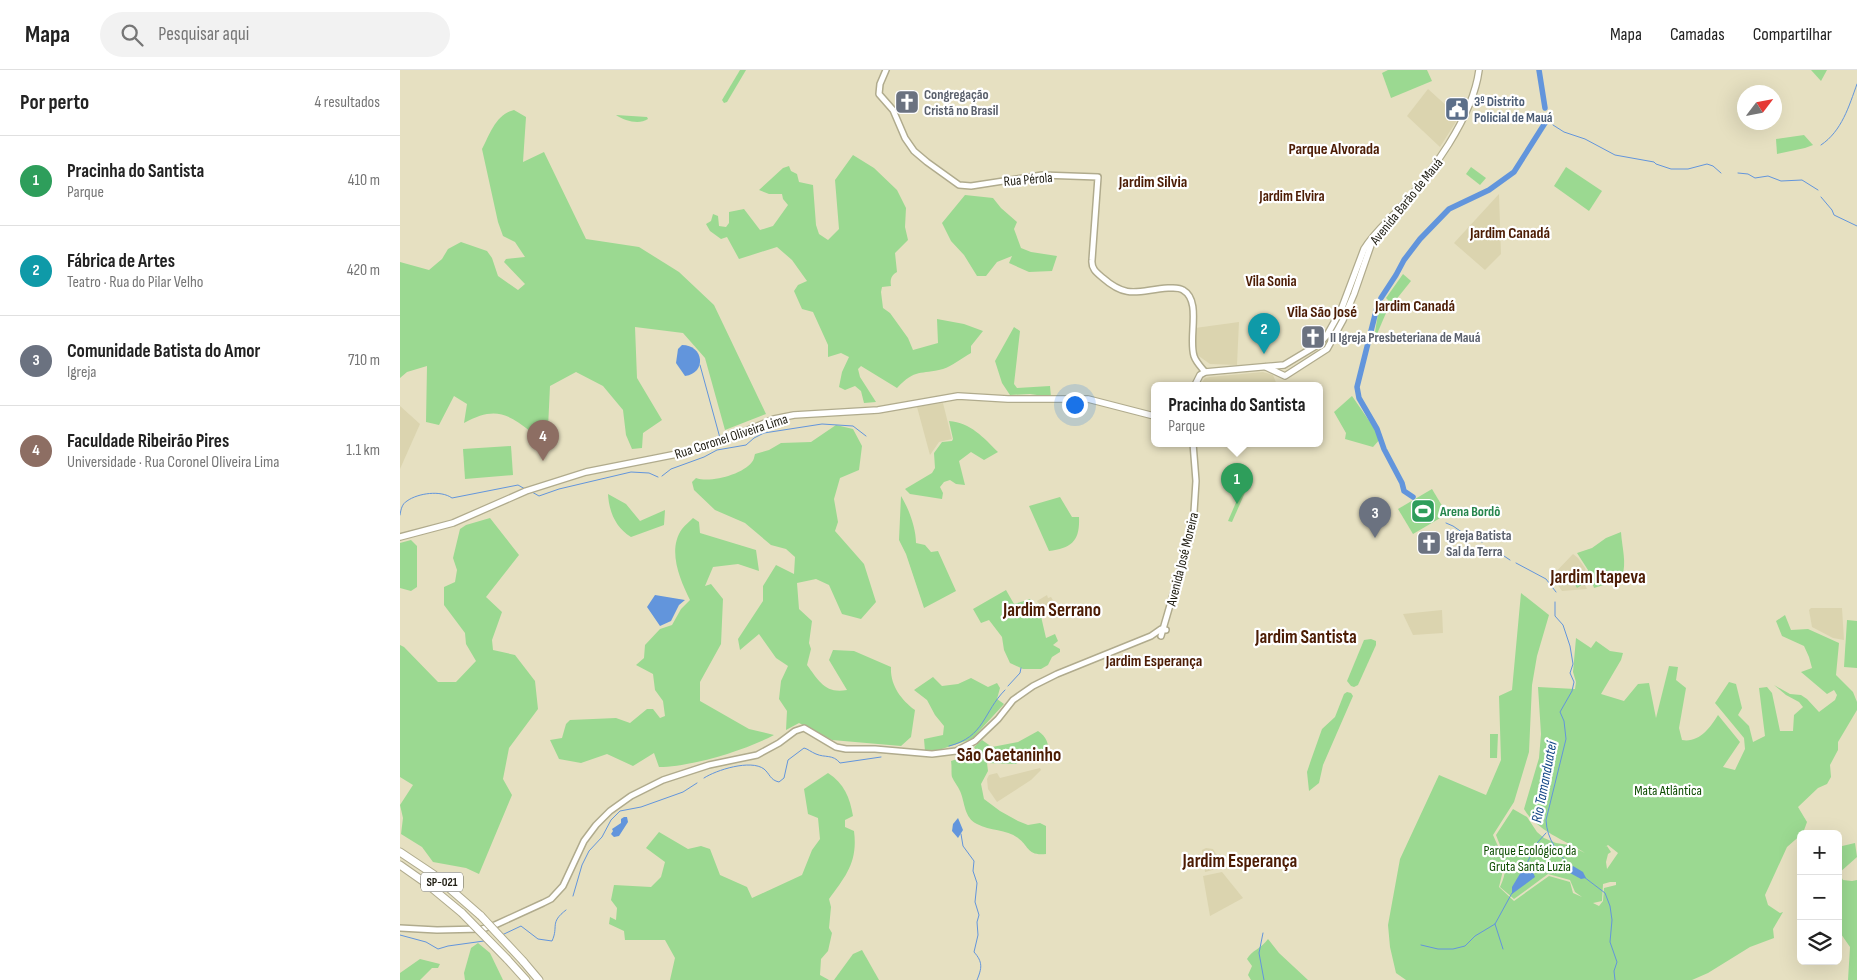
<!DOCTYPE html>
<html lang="pt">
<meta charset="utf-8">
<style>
:root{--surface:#fff;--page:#f2f2f2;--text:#222;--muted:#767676;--line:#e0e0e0;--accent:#bc5826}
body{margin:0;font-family:"Sofia Sans Condensed",sans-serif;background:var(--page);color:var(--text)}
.controls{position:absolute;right:15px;bottom:15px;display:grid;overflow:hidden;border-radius:8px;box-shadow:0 5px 20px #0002}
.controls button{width:45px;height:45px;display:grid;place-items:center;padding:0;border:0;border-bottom:1px solid var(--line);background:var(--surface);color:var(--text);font:25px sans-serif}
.compass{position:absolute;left:1337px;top:15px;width:45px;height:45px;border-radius:50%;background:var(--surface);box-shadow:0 5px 20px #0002;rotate:58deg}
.you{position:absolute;left:674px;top:334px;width:18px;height:18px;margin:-12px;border:4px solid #fff;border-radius:50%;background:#1a73e8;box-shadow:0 0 0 8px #1a73e833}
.badge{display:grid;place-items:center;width:32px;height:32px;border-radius:50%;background:var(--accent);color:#fff;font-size:16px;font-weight:700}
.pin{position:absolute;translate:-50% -41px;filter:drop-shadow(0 1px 2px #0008)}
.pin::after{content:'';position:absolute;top:26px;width:18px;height:15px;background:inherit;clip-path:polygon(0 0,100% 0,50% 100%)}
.popup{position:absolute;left:751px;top:312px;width:172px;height:65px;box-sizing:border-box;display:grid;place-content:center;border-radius:8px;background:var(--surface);filter:drop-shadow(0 1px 4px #0005);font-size:16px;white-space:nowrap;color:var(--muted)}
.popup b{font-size:19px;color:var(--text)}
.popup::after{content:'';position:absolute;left:50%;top:100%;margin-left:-10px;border:10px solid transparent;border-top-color:var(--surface)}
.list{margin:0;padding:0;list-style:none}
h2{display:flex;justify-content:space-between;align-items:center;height:65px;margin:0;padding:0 20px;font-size:21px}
h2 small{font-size:16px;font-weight:400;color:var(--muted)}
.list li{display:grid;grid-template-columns:32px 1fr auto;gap:15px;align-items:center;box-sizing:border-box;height:90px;padding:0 20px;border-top:1px solid var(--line)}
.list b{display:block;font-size:19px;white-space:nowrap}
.list p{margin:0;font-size:16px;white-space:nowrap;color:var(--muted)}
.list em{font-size:16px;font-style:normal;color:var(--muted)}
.icon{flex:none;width:28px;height:28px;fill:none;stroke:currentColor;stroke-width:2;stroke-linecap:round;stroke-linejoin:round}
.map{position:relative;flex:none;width:1457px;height:910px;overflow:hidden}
header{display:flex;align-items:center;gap:30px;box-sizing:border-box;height:70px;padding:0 25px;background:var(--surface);border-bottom:1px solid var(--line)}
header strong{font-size:24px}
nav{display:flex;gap:28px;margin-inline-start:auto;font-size:18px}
.search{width:350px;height:45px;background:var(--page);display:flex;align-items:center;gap:12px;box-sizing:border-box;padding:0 18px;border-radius:28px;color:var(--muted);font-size:19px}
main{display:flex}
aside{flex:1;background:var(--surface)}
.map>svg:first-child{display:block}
.built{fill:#dbd4af}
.green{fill:#9bd991;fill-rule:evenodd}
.water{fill:#6295dc}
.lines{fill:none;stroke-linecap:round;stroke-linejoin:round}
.stream{stroke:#6295dc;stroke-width:1}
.river{stroke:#6295dc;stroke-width:5.5}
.secondary-casing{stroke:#b0ab8d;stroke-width:8}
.primary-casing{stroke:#b0ab8d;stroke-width:8}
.motorway-casing{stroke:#b0ab8d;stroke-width:9}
.secondary{stroke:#fff;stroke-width:5}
.primary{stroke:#fff;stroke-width:5.5}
.motorway{stroke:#fff;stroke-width:7}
.motorway-bridge-casing{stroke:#b0ab8d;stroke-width:9;stroke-linecap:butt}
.motorway-bridge{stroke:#fff;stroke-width:7}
.labels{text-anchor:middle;stroke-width:4.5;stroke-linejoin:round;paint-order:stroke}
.shield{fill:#fff;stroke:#63625a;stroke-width:1}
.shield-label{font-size:12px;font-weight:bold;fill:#201e13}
.worship-label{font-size:14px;font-weight:bold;fill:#5b616d;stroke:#fff;text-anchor:start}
.service-label{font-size:14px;font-weight:bold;fill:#4e5e75;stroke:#fff;text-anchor:start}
.street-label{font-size:14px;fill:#201e13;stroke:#fff}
.leisure-label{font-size:14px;font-weight:bold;fill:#27864d;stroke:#fff;text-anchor:start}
.park-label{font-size:14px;fill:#0f4e03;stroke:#fff}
.neighbourhood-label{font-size:15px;font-weight:bold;fill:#4c1c04;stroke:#fff}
.water-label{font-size:15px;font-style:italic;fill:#154888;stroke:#fff}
.quarter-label{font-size:16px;font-weight:bold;fill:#4c1c04;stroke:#fff}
.district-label{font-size:19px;font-weight:bold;fill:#4c1c04;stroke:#fff}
</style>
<header>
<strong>Mapa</strong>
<div class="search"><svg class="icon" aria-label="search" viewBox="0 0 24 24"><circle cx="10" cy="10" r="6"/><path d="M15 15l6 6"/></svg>Pesquisar aqui</div>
<nav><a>Mapa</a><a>Camadas</a><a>Compartilhar</a></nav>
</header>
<main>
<aside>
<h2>Por perto<small>4 resultados</small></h2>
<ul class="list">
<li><span class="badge" style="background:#2e9e5b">1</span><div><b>Pracinha do Santista</b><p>Parque</p></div><em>410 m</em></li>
<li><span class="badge" style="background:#0f9aa8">2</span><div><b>Fábrica de Artes</b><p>Teatro · Rua do Pilar Velho</p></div><em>420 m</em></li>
<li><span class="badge" style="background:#6b7280">3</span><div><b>Comunidade Batista do Amor</b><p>Igreja</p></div><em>710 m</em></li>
<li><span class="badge" style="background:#8d6e63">4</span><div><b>Faculdade Ribeirão Pires</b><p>Universidade · Rua Coronel Oliveira Lima</p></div><em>1.1 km</em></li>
</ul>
</aside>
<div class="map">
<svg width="1457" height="910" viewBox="0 0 1457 910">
<rect width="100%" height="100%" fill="#e6e0c1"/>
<!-- built -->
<g class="built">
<polygon points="1028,19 1059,47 1040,77 1007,46"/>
<polygon points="1099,124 1101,184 1085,200 1054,173"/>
<polygon points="839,252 837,295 810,294 796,284 795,258"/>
<polygon points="863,302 873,305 877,315 800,315 805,308 810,307"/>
<polygon points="543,333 552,369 539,372 530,385 517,337"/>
<polygon points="0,336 20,354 0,399"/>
<polygon points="1173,484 1178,488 1185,498 1190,511 1185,515 1187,519 1162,521 1152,506"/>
<polygon points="647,525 648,528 651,527 654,532 642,539 637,531"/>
<polygon points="1411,538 1442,538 1444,570 1433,568 1412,557 1409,540"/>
<polygon points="1042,540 1043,563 1013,565 1003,544"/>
<polygon points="640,698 641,700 631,710 597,732 588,719 587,709 589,705 597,703 600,708"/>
<polygon points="806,778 813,779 824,797 805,802 802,780"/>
<polygon points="822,802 843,828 810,846 803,806"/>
</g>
<!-- green -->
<g class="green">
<polygon points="340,0 346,0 327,32 324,33 322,30"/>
<polygon points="988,0 1027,0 1032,11 991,28 982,3"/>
<polygon points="1411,0 1427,0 1421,11"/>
<path d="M114,40L126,47L123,92L144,82L186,169L239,177L279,202L314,235L366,344L325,360L305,288L283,263L235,257L237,308L262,350L243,363L242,378L232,379L226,365L223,340L203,316L176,302L150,316L148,358L130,361C105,341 92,338 64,353L67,334L54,326L39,355L26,352L27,296L7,302L0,308V192L29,200L42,189L48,179L61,172L87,181L92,188L98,206L118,220L125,214L104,192L106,189L125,187L115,172L103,166L98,152L82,79C90,64 96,44 114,40Z"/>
<path d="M216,45L247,47L248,49C239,55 225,51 216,45Z"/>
<polygon points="1404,65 1413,75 1405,78 1377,84 1376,69"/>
<path d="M453,85L474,98L497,120L506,138L505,157L508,170L495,183L497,202C491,205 490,210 491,216L482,217L481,222L483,238L490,243L508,268L513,280L538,273L537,249L564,254L583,261L571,276V283C562,288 552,296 543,299C520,305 516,298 497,318L461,296L458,299L460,307L476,332L464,333L461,321L455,316L445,320L439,317L442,302L449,287L441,283L428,287V275L413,242L402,239L394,221L398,215L407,211L392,190L377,177L339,189L327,167L321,169L310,161L306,154L311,151L313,144L318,146L319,156L326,157L329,153V142L344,139L360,160L373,156L388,135L383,129L382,124H369L359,120L383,98L389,96L391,101L397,104L399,112L413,115L416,155L419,164L428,170L439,159L435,110Z"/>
<polygon points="1071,97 1086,108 1080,115 1066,104"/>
<polygon points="1166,97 1202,121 1189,141 1154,116"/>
<polygon points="565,125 593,128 601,138 617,152 614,159 621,178 631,182 657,186 652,201 629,202 609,193 612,186 597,192 586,206 577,206 564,185 551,171 542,153"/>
<polygon points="1003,204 1011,211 995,231 989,231 986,228"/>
<polygon points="979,238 986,240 986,243 977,264 975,262"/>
<polygon points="614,257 620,261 614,314 617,318 650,316 651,327 630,324 610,325 602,313 595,291"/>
<polygon points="952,326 981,368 973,377 945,369 946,363 934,342"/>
<path d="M549,351C571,353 583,367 598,382L584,390L571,382L559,391L565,415L556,414L550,410L544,412L540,417L543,423L542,429L510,424L505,419L532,403L535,398L534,383L542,372L552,371L553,369Z"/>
<path d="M436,355L453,359L462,376L459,400L440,408L434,429L438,452L435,461L464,494L476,532L461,549L442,544L429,515L416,509L397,513L399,539L412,551L409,573L411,579L407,595C419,611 425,624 447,620L429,590L433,580L454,581L491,597C490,615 501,630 515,640L511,667L501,676L432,670L399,653L386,660L387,641L379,629L381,611L388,596L376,588L359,564L340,580L338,569L363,531V516L376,495L394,504L395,487L386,479L371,475L345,453L315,440L294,420L292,412L296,408C310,413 342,405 352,392C354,390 354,387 355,384L369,380L381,373L411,372Z"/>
<polygon points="111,376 113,405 65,409 63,379"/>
<polygon points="843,416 847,418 832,452 828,451"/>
<polygon points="1032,419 1047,444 1013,464 998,439"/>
<path d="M208,424L226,434L240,451L265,440L264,455L231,467C215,457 209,441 208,424Z"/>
<path d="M501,426C509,439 516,458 516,473L525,475L531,482L538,481L556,521L524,538L506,484L499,470Z"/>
<path d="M660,427L672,447H679C680,471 672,478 649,481L629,436Z"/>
<polygon points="90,448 119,485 86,527 102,542 92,570 93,580 115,585 135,611 138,639 109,678 103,709 112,725 79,804 66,798 33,792 22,777 1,764 3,748 0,735 13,715 0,707 0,575 4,577 38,612 56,612 76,591 66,574 65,563 44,535 44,517 55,512 57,500 53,488 60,459 66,455"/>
<path d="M293,448L299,452L300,463L356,480L359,501L338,494L313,497L305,516L311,514L323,529L321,574L300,612V631L349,659L374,665C346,680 291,697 259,697L254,683L233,696L207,684L181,693L159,689L150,670L162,668L166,654L170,650L216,648L230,653L247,639H253L260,648L265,646L263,631L255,620L253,604L236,595L244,588L245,575L260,559L272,555L281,539L290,530C280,510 267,480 282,459C285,455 290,451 293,448Z"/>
<path d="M1221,462C1222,478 1227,493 1222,507L1216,511L1194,518L1188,500L1177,483L1192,478L1206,468Z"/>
<polygon points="11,470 17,476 17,517 11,521 0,518 0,473"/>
<polygon points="1183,504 1188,511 1177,518 1173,511"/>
<polygon points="606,520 614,534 630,529 640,542 646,568 655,564 658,571 653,575 660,579 660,582 652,587 648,595 641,599 623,599 610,593 604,580 602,567 589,550 581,553 573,539"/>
<path d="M1121,523L1149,545L1137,586L1132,615L1129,682L1114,732L1093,765L1105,792L1099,817L1114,831L1149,806L1170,812L1173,823L1182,827L1175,822L1170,810L1148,804L1114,829L1100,817C1110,795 1104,786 1096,765L1113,739L1127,747L1137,762L1144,768L1156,773L1169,775L1185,783C1165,770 1137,761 1124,739L1139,688L1141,664L1138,617L1175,619L1176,612L1173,602L1176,568L1191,578L1196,571L1210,581L1223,583L1221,590L1201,624L1224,631L1238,614L1249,613L1256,648L1269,596L1278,597L1276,610L1286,618L1279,658L1282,670C1299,673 1310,658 1318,645L1340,672L1323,697L1335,700L1345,679L1344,668L1315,633L1329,612L1336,614L1342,638L1338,645L1349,656L1353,672L1365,666L1359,618L1367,617L1372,623L1380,661H1393L1394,645L1403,637L1399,632L1386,625L1374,615L1390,624L1401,625L1407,629L1419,642L1435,630L1437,625L1434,620L1427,624L1401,602L1412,598L1409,587L1404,576L1382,566L1376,551L1385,545L1391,560L1408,559L1439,573L1436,605L1453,622L1457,632V640L1438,672V680L1430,695L1431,707L1427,714L1418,718L1398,737L1407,752L1403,763L1387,777L1365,825L1368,835L1380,843L1383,842L1373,859L1374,868L1350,877L1308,903L1292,910H1006L996,903L990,877L988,855L1000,789L1039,705L1086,725L1101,690L1099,626L1112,620ZM1208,775L1218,783L1207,799L1206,792L1208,784L1211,782L1207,776L1205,777ZM1210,812H1216V815L1204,818L1203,831L1199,836L1193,833L1202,831L1203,814Z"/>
<polygon points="1447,550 1457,551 1457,598 1444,597"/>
<polygon points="971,569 976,571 976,575 958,615 954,617 951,616 947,611 964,570"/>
<polygon points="533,607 542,616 558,614 571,608 588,617 597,613 600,618 597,629 604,634 572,669 539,680 525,681 524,669 543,665 544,656 535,645 527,630 514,620"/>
<polygon points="947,622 951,623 953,626 923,695 919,713 909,721 907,702 911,690 922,659 935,647 944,624"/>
<path d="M638,661C650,669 649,679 648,693H637L628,679L616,694L587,693L588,701L581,714L584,729L600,741L618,751L628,755L640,753L646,756V784C627,786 629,776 618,768C606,759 590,761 577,754C564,748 565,732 560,721C558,716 554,712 552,707C551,703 552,696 551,691L567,686L580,685L574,677L582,670L592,677L618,672Z"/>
<polygon points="1090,664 1098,664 1097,688 1090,688"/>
<path d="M428,703C444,713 450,728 453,746L445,750V757L454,761C458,792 446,806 429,829L431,837L429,858L432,863L428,881L421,889L420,905L429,910H270L275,888L265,870H225L224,861L209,854L210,847L216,850L217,838L211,830L214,815L251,817L261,807L265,792L246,778L259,762L288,779L301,776L310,779L320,805L347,817L352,828L402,805L412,780L420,769L418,748L408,744L404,719Z"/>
<polygon points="1455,773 1457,787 1439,803 1443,810 1452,811 1457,810 1457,910 1448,910 1450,877 1441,864 1438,864 1438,777"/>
<path d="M868,869L879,883L908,910H851L848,905L852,896L847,889C852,880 861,879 868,869Z"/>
<polygon points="78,873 90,883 103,910 65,910 64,903 71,878"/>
<polygon points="462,880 479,910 434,910 453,884"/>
<polygon points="20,889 40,894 38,898 32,898 20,910 0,910 0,903"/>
</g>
<!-- water -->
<g class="water">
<path d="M282,275C304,275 307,303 285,306L276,293L278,279Z"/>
<polygon points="255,525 285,530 279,535 271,551 260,556 247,537"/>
<polygon points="224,747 227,747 228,752 219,766 214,767 211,764 213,761 212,759 221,753 221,749"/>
<polygon points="558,748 563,760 558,768 552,761 553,754"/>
<polygon points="1173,796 1183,802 1186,808 1181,809 1170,803 1170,798"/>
<polygon points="1124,797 1133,802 1135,807 1112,824 1112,817"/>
</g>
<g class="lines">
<!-- stream -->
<g class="stream">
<polyline points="1153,55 1164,62 1185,69 1215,85 1254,92 1256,94 1271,99 1288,99 1307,94 1313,96 1321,103"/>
<path d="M1421,75C1442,61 1449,36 1457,14"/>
<polyline points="1338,103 1348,104 1355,108 1368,106 1381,111 1402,110 1418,120"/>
<polyline points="1421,127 1432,140 1434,145 1457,156"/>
<polyline points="300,295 320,368"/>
<polyline points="262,406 271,399 304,387 317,380 346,375 354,368 364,363 422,354 453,356 466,366"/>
<polyline points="132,422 139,426 159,419 231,402 249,403 258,407"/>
<path d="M0,445C1,439 2,434 7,431C18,423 41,420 52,428L118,415L125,419"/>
<polyline points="1046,453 1053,456 1066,465"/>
<polyline points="1071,467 1082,472"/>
<polyline points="1101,484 1110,490"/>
<polyline points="1116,493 1146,509 1156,522"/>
<path d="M1155,532V546L1163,555L1170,576L1173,594L1170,603L1174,612L1172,621L1160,642L1164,651L1166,669L1146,750C1147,770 1158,783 1171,797"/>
<polyline points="608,616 620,603 621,598"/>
<path d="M549,676C585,667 583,642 605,620"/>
<path d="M304,708C316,700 351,689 364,699C370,704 370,710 379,712L384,708L388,690L404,678C408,679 411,682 416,684C425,688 433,684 440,693L481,687"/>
<path d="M561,764L563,776L574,791L573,801L577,813L575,832L579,845L577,852L578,865L574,882C583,892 582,898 577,910"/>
<polyline points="1125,797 1137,773 1146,763"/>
<polyline points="1184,807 1205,823 1210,836 1212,850 1210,872 1217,892 1214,901 1215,910"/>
<polyline points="173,826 182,795 189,781 202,767 211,750 220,741 241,737 283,722 297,713"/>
<polyline points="1095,854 1103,879"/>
<polyline points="863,863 859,883 864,910"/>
<polyline points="0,865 26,872 38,879 48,876 84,871"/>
<path d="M102,865L121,856L138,869L152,871C159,856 149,853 166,840"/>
<polyline points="1021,875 1038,879 1053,879 1065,876 1075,866 1095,854 1112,823"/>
</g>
<!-- river -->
<g class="river">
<polyline points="1139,0 1145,38"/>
<polyline points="981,228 996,205 1004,190 1020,169 1049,139 1089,120 1114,102 1145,53 1145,48"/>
<polyline points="977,237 957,317 959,328 977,359 984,379 1002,413 1004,421 1013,427"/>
</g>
<defs>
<g id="secondary">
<path d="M486,0L480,14L479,24L493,40L505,68L514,81L527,92L559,115L571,116L642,105L698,107L692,190C691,199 697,203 703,208C728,230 739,220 768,218C773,218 779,217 783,220C802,231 788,267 794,286C796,292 801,297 805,302"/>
<polyline points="761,566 791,463 794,442 796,411 793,373"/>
<polyline points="0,858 37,860 82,859 95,855 143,833 151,829 163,816 184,771 196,755 210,741 231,726 263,710 309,695 357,685 379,673 395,661 404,658 436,677 446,679 475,679 532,684 556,681 575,671 598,649 613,630 633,616 657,604 751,566 761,559 766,560"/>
</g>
<g id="primary">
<polyline points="866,297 885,306 927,279 943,250 954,224 972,172"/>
<path d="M795,315L800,305L805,302L884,295L919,274L927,265L941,240L964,179C973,164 987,152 999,139C1031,104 1073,47 1079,0"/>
<polyline points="0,467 53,453 126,421 186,402 282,383 327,369 374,349 394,345 478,340 558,326 608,329 688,329 754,346"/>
</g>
<g id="motorway">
<polyline points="0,782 33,804 81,846"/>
<polyline points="0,795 27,814 62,843"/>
<polyline points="107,889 126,910"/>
<polyline points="123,891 139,910"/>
</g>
</defs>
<!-- secondary casing -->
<use href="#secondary" class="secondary-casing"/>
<!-- primary casing -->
<use href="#primary" class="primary-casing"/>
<!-- motorway casing -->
<use href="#motorway" class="motorway-casing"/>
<!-- secondary -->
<use href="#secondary" class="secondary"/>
<!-- primary -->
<use href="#primary" class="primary"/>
<!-- motorway -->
<use href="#motorway" class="motorway"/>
<defs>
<g id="motorway-bridge">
<polyline points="62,843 107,889"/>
<polyline points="81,846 123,891"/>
</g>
</defs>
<!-- motorway-bridge casing -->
<use href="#motorway-bridge" class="motorway-bridge-casing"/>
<!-- motorway-bridge -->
<use href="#motorway-bridge" class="motorway-bridge"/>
</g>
<!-- icons -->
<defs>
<symbol id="church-square" viewBox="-11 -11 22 22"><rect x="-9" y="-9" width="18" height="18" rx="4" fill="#6b7280" stroke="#fff"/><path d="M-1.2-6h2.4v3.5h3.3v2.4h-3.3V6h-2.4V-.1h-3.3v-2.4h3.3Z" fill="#fff"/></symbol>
<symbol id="civic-square" viewBox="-11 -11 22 22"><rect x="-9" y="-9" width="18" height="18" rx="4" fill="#5c6f8a" stroke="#fff"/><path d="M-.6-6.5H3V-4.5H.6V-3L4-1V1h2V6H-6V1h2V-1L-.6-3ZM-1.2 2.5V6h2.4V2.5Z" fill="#fff"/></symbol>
<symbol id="stadium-square" viewBox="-11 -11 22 22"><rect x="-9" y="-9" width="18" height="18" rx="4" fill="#2e9e5b" stroke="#fff"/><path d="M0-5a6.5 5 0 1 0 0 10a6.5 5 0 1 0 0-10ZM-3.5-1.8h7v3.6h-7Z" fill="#fff"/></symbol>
</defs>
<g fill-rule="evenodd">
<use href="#church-square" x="493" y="18" width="28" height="28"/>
<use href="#civic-square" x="1043" y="25" width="28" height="28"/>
<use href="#church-square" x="899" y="253" width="28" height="28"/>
<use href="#stadium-square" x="1009" y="427" width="28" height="28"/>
<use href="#church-square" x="1015" y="459" width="28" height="28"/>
</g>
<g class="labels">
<!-- shield labels -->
<rect class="shield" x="21" y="802.5" width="42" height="19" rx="4"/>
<g class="shield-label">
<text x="42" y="816">SP-021</text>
</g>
<!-- worship labels -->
<g class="worship-label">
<text x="524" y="29">Congregação<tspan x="524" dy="16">Cristã no Brasil</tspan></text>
<text x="930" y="272">II Igreja Presbeteriana de Mauá</text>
<text x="1046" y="470">Igreja Batista<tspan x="1046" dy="16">Sal da Terra</tspan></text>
</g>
<!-- service labels -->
<g class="service-label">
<text x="1074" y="36">3º Distrito<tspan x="1074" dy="16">Policial de Mauá</tspan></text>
</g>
<!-- street labels -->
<g class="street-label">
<text transform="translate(628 109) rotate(-5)" y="5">Rua Pérola</text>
<text transform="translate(1006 131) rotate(-51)" y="5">Avenida Barão de Mauá</text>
<text transform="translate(331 366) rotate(-18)" y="5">Rua Coronel Oliveira Lima</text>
<text transform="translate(782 489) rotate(-76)" y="5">Avenida José Moreira</text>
</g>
<!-- leisure labels -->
<g class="leisure-label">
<text x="1040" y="446">Arena Bordô</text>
</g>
<!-- park labels -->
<g class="park-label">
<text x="1268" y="725">Mata Atlântica</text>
<text x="1130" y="785">Parque Ecológico da<tspan x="1130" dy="16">Gruta Santa Luzia</tspan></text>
</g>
<!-- neighbourhood labels -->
<g class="neighbourhood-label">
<text x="892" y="131">Jardim Elvira</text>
<text x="871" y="216">Vila Sonia</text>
</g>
<!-- water labels -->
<g class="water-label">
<text transform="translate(1144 712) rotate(-79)" y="5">Rio Tamanduateí</text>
</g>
<!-- quarter labels -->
<g class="quarter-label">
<text x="934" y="84">Parque Alvorada</text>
<text x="753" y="117">Jardim Silvia</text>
<text x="1110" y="168">Jardim Canadá</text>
<text x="1015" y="241">Jardim Canadá</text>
<text x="922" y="247">Vila São José</text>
<text x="754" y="596">Jardim Esperança</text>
</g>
<!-- district labels -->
<g class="district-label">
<text x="1198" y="513">Jardim Itapeva</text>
<text x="652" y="546">Jardim Serrano</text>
<text x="906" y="573">Jardim Santista</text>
<text x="609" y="691">São Caetaninho</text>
<text x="840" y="797">Jardim Esperança</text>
</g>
</g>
</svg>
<div class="controls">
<button>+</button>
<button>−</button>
<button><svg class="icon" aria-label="layers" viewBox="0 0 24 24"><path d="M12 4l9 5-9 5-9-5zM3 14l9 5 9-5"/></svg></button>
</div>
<svg class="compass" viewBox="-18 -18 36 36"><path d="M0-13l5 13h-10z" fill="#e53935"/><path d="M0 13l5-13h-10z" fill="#767676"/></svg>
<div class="you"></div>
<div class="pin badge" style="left:837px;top:434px;background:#2e9e5b">1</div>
<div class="popup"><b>Pracinha do Santista</b>Parque</div>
<div class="pin badge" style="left:864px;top:284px;background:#0f9aa8">2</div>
<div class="pin badge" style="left:975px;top:468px;background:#6b7280">3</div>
<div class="pin badge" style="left:143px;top:391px;background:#8d6e63">4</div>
</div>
</main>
